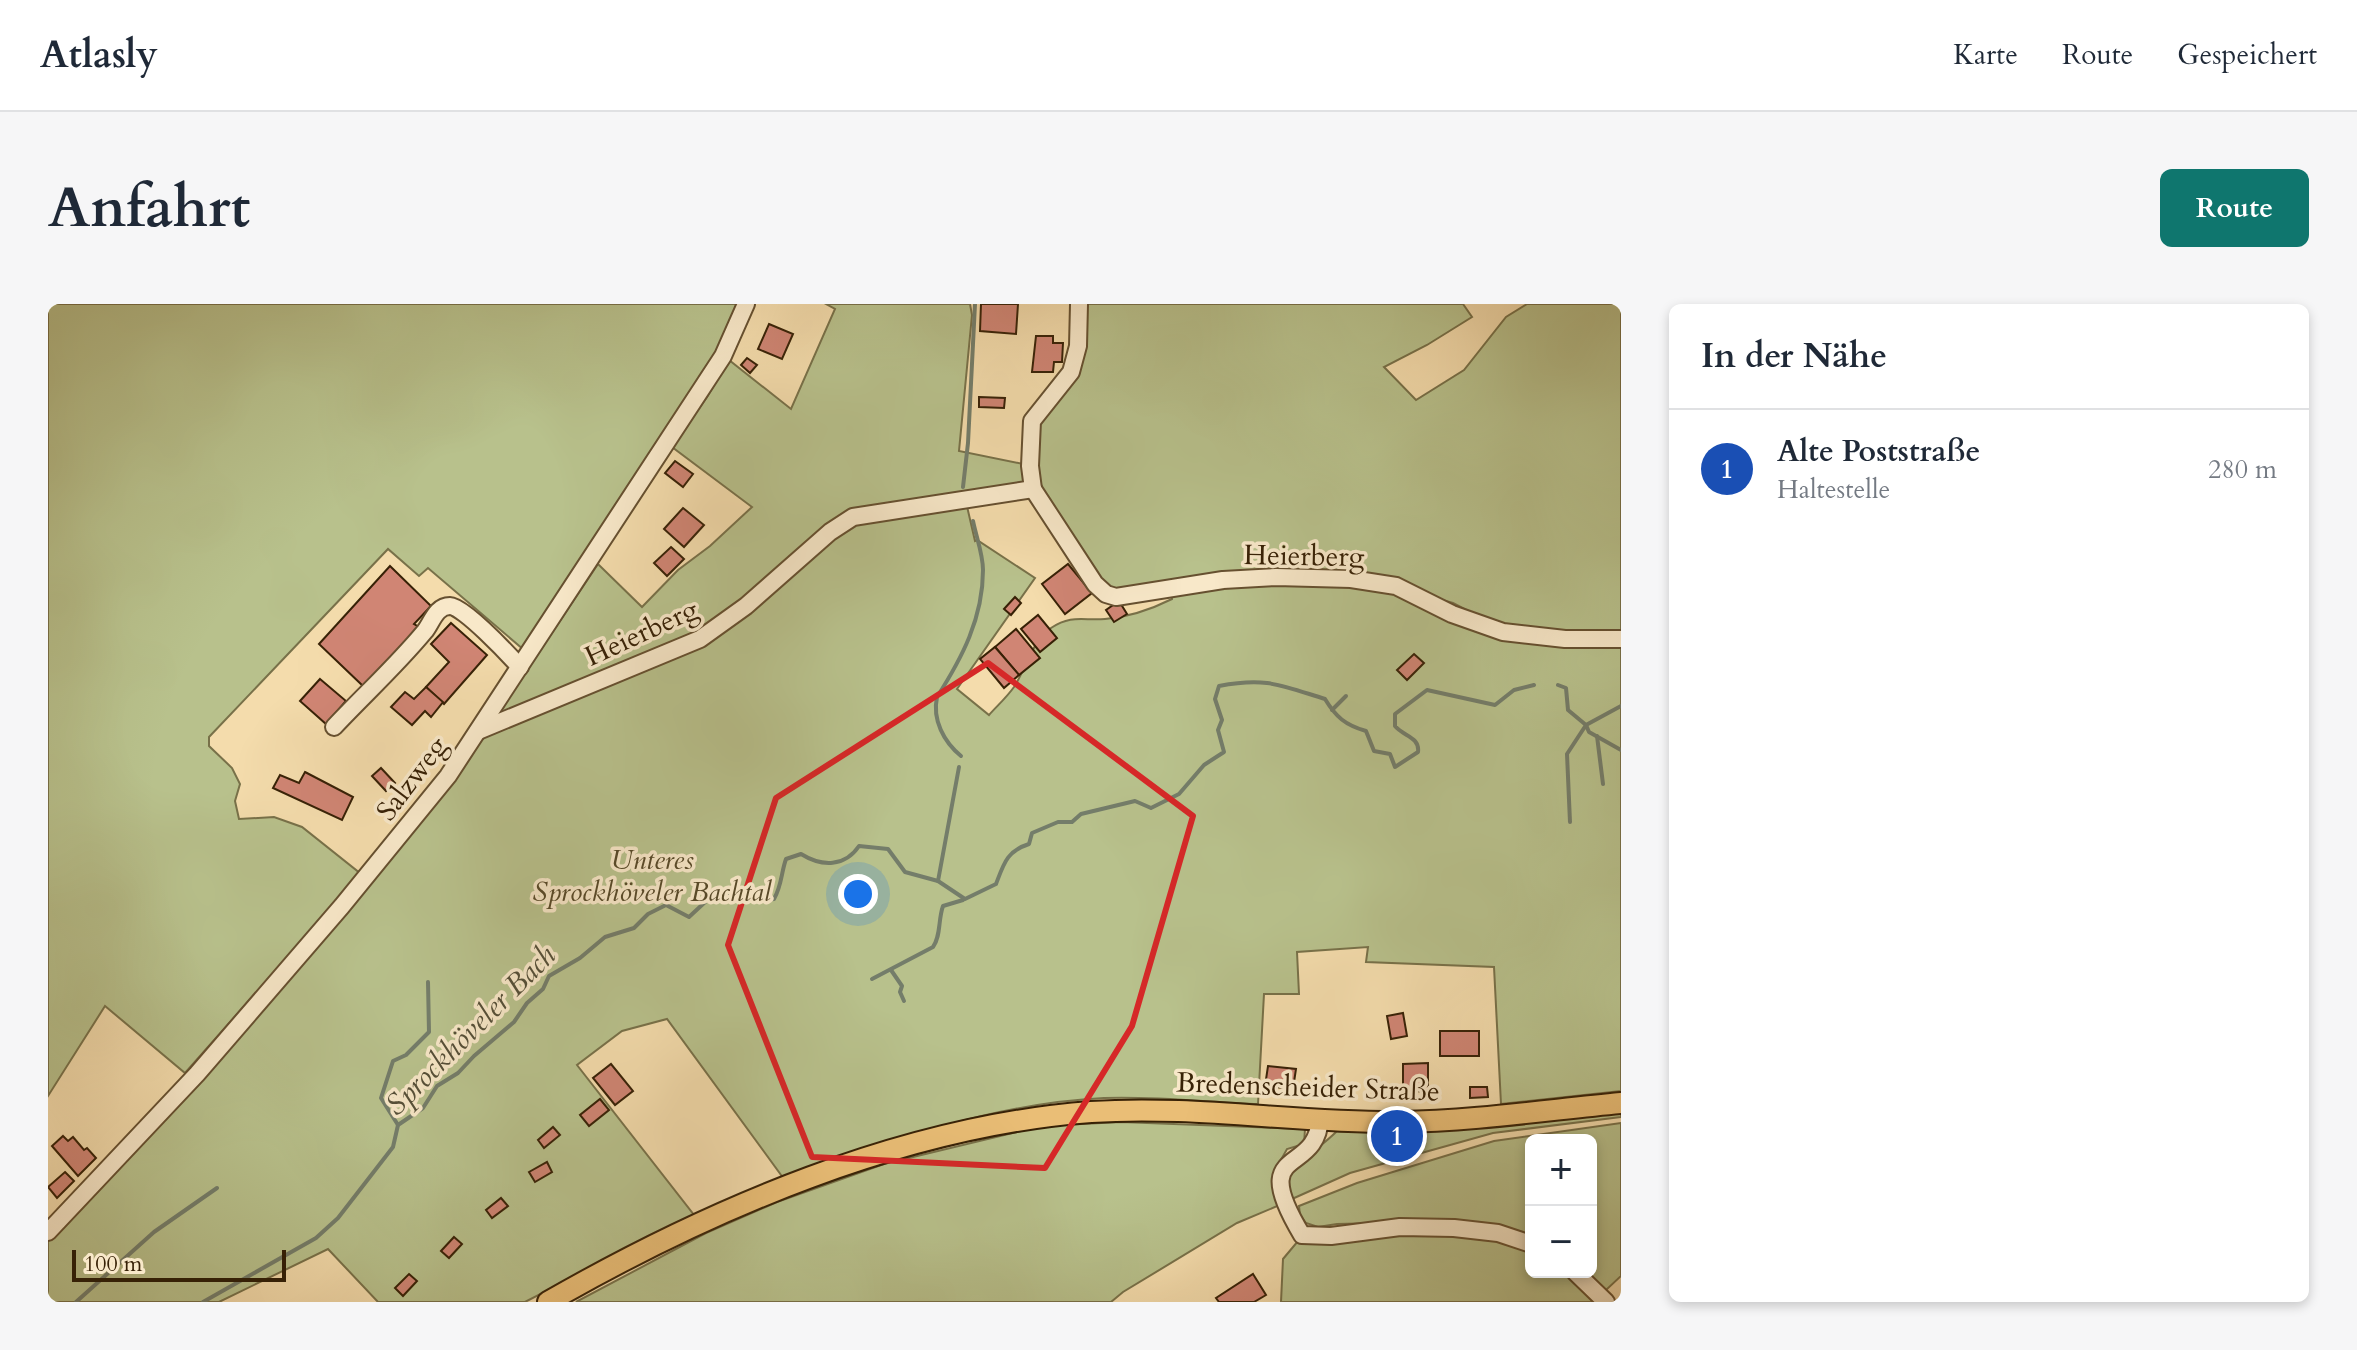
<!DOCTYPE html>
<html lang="de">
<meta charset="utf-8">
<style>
:root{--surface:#fff;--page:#f6f6f7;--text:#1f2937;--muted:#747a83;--line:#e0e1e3;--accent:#0f766e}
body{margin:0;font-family:Cardo,serif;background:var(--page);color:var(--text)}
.controls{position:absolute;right:24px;bottom:24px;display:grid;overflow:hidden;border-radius:12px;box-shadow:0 4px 12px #0003}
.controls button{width:72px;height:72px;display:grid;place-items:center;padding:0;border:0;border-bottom:2px solid var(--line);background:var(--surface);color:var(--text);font:40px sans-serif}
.scale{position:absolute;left:24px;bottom:20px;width:214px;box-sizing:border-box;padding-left:8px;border:4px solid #372106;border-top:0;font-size:22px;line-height:28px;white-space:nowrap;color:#372106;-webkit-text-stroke:6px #f8e8c9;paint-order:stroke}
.you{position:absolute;left:810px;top:590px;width:28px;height:28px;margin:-20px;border:6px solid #fff;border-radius:50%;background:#1a73e8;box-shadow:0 0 0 12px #1a73e833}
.badge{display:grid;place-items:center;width:52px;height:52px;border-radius:50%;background:var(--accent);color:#fff;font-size:26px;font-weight:700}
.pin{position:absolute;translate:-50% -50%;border:4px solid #fff;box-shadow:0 2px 8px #0006}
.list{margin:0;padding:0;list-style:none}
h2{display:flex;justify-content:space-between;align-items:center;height:104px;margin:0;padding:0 32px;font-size:34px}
h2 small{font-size:26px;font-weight:400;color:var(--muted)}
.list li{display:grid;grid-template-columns:52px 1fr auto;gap:24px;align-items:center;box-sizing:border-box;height:120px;padding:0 32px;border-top:2px solid var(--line)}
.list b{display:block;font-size:30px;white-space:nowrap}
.list p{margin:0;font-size:26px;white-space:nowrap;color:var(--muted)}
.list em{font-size:26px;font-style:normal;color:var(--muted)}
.map{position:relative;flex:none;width:1573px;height:998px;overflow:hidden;border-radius:12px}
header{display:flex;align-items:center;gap:48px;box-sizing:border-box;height:112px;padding:0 40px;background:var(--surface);border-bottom:2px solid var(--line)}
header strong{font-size:38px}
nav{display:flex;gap:44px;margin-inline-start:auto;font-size:28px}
.intro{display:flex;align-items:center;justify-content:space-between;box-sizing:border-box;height:192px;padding:0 48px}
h1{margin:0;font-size:56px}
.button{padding:20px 36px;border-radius:12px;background:var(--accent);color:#fff;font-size:28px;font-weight:700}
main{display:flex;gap:48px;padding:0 48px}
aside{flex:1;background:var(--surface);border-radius:12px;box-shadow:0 4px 12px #0003}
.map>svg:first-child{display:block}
.green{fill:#b8c18c;stroke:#787149;stroke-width:2}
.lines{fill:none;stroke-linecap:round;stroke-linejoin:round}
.stream{stroke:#747d6a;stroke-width:4}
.building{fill:#d08574;stroke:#372106;stroke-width:2}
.minor-casing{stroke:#665030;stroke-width:20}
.major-casing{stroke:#372106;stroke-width:24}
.minor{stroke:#f8e8c9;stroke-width:16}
.major{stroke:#eabe76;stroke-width:20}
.marked{fill:none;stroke:#d62828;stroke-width:6;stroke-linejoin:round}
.labels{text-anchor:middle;stroke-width:7;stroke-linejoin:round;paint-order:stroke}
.street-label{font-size:28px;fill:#372106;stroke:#f8e8c9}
.park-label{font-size:28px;font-style:italic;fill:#574928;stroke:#f8e8c9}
.water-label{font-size:30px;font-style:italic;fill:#554f38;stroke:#f8e8c9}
</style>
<header>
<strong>Atlasly</strong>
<nav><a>Karte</a><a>Route</a><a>Gespeichert</a></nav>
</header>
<div class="intro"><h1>Anfahrt</h1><a class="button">Route</a></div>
<main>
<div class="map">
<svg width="1573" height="998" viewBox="0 0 1573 998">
<rect width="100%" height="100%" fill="#f4dcac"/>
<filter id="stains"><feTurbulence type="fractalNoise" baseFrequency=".0025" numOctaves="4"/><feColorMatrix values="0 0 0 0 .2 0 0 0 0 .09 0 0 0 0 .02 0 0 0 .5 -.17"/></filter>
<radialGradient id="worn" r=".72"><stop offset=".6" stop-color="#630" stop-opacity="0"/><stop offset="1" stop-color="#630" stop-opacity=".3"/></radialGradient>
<!-- green -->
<g class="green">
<polygon points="0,0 692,0 672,49 476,346 380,264 371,272 340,245 161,433 161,442 184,464 192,480 187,497 191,515 226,513 254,523 313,570 137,769 57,702 0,792"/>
<polygon points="778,0 922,0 924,11 911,147 980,161 974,185 802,211 649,334 445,417 550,260 594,303 630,266 662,242 704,203 624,143 659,93 681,56 743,105 787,5"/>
<polygon points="1037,0 1415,0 1424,13 1379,41 1336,63 1368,96 1416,66 1458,13 1479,0 1573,0 1573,332 1457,326 1405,299 1318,275 1074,287 1062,283 1047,272 987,183 986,111 1023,81 1034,43"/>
<path d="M918,198L927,237L929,236L987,274L909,385L941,411C949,402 959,393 966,383C978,365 984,337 1003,324C1024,310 1036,317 1057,315C1080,313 1104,305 1124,295L1122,284L1229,275L1328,283L1445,326L1573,338V787L1453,800L1446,663L1318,658L1320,643L1249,648L1251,690H1216L1210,800C1159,798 1107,792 1056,794C946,799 839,838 736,875L619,715L574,727L529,761L646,911L477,998H330L280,945L171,998H0V936L19,920L377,505L441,427L608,358L805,214Z"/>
<path d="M1573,808V813L1445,829L1302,869L1244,895L1239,872C1246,859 1275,842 1289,827L1351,828Z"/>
<polygon points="1073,818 1257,825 1256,840 1239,845 1229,863 1234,900 1189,919 1075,988 1063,998 528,998 658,929 729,898 836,860 994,822"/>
<polygon points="1573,819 1573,972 1557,987 1536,968 1543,968 1543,836 1483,836 1483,935 1372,918 1289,920 1270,923 1258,919 1252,911 1251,902 1309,879 1446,837"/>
<polygon points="1414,927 1483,944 1483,968 1520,968 1551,998 1233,998 1235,955 1250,937"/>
</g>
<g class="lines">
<!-- stream -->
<g class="stream">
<polyline points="915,183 920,139 927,0"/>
<polyline points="1510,381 1518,384 1520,406 1538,421 1573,402"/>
<polyline points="1284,406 1298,392"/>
<polyline points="1549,432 1555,480"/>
<path d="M913,452C896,438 884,416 889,393C914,354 935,314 935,266C935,250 928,232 925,217"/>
<polyline points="1522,518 1519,450 1538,421 1541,428 1573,446"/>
<polyline points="890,577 911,463"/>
<polyline points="843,666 854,682 852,688 856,697"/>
<path d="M824,675L885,643C893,632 890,616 895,602L915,596"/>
<polyline points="350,821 333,794 345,757 358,751 381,728 380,678"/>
<polyline points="28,998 106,928 169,884"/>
<path d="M155,998L268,934L290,914L345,843L350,821L375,804L389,782L410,769L426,752L466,718L479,699L495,685L501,672L532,654L557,633L586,624L600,610L618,601L641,613L669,587L691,597L699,591L718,596L726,595C734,581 733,569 738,555L753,550C774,563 797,563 811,542L840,545L857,568L890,577L917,595L948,580C956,559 959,547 981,540L984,529L1010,518H1024L1033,510L1087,497L1103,504L1131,490L1156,461L1176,448L1170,426L1174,416L1167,395L1171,382C1218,373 1232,381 1277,395C1288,413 1297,421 1318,427L1326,447L1342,450L1347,463L1370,448C1372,433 1355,432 1347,422V410L1379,386L1447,401L1466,386L1486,381"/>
</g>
</g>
<!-- building -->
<g class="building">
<polygon points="933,0 970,0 968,30 932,27"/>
<polygon points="721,20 745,30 734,55 710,45"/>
<polygon points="988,32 1005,32 1005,39 1015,39 1014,58 1006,58 1005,68 984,68"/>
<polygon points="699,54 709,61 702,69 693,61"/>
<polygon points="931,93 957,94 956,104 931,103"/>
<polygon points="627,157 645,170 635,183 617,169"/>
<polygon points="635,204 656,221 636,243 616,225"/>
<polygon points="623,243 636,255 619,272 606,259"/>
<polygon points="1020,260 1044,289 1017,310 994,280"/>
<polygon points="342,262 383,302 366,320 371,323 315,382 271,340"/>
<polygon points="967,293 973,299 963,311 956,305"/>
<polygon points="1071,297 1079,310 1066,318 1058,306"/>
<polygon points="990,311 1009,334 992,348 973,325"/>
<polygon points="403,319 439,351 396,400 378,383 401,358 383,340"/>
<polygon points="968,325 992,354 971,371 947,343"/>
<polygon points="947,343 971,371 956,384 932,355"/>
<polygon points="1366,350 1376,359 1359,376 1349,366"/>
<polygon points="272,375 298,397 278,420 252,397"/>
<polygon points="378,383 395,398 383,413 377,407 364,421 343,403 357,388 366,395"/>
<polygon points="333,464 347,479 338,487 324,472"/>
<polygon points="257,468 305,493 294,516 225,484 232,471 251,479"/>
<polygon points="1355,709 1359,732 1343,735 1339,712"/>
<rect x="1392" y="727" width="39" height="25"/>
<polygon points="1380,759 1380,787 1355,788 1355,760"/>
<polygon points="563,760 585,787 567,801 545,774"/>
<polygon points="1220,762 1248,765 1245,785 1217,782"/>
<polygon points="1422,783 1439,783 1440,793 1422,794"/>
<polygon points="552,795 561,806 541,822 532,811"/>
<polygon points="505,823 512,831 496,844 490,836"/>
<polygon points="15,832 20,837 25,833 36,846 39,844 48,854 30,872 4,842"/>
<polygon points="499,858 504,868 487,878 481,868"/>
<polygon points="17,868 26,877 9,894 0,883"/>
<polygon points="453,894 460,902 444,914 438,906"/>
<polygon points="406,933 414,940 401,954 393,947"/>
<polygon points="361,970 369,977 355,992 347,984"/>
<polygon points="1205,970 1218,991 1206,998 1171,998 1168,994"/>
</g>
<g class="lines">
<defs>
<g id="minor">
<polyline points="985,185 1047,280 1058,290 1068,293 1175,276 1228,273 1303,275 1348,282 1404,310 1455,328 1517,335 1573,335"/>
<path d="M286,423C316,391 349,361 377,327C384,318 388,302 402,302C415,302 461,351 472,363"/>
<polyline points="430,427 652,335 698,302 782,228 805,213 985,185 982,162 984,117 1023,68 1030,42 1031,0"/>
<path d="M1272,814C1269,874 1198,838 1254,931L1283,932L1352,923L1406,924L1450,929L1483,940"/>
<polyline points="0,928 149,770 294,602 400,472 675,52 698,0"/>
<polyline points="1527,968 1558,998"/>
</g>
<path id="major" d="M500,998C662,905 855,822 1043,808C1146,801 1248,819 1351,818C1425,817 1499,806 1573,799"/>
</defs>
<!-- minor casing -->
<use href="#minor" class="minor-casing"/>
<!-- major casing -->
<use href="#major" class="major-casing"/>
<!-- minor -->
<use href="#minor" class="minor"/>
<!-- major -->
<use href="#major" class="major"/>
</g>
<!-- marked area -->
<path class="marked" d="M940,359L1145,512L1084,722L997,864L764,853L680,641L728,494Z"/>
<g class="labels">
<!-- street labels -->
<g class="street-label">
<text transform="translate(1256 251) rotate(1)" y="10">Heierberg</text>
<text transform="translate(593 328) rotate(-25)" y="10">Heierberg</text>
<text transform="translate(363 474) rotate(-53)" y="10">Salzweg</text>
<text transform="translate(1260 782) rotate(2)" y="10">Bredenscheider Straße</text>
</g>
<!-- park labels -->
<g class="park-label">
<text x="604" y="565">Unteres<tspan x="604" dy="32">Sprockhöveler Bachtal</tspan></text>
</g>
<!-- water labels -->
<g class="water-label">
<text transform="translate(422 726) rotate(-45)" y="10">Sprockhöveler Bach</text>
</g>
</g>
<rect width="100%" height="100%" filter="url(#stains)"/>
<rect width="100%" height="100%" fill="url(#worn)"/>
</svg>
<div class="controls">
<button>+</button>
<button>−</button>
</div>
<div class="scale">100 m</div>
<div class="you"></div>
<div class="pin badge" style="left:1349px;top:832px;background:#1a4fb4">1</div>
</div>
<aside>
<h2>In der Nähe<small></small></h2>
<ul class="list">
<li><span class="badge" style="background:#1a4fb4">1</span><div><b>Alte Poststraße</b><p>Haltestelle</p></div><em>280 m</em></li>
</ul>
</aside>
</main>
